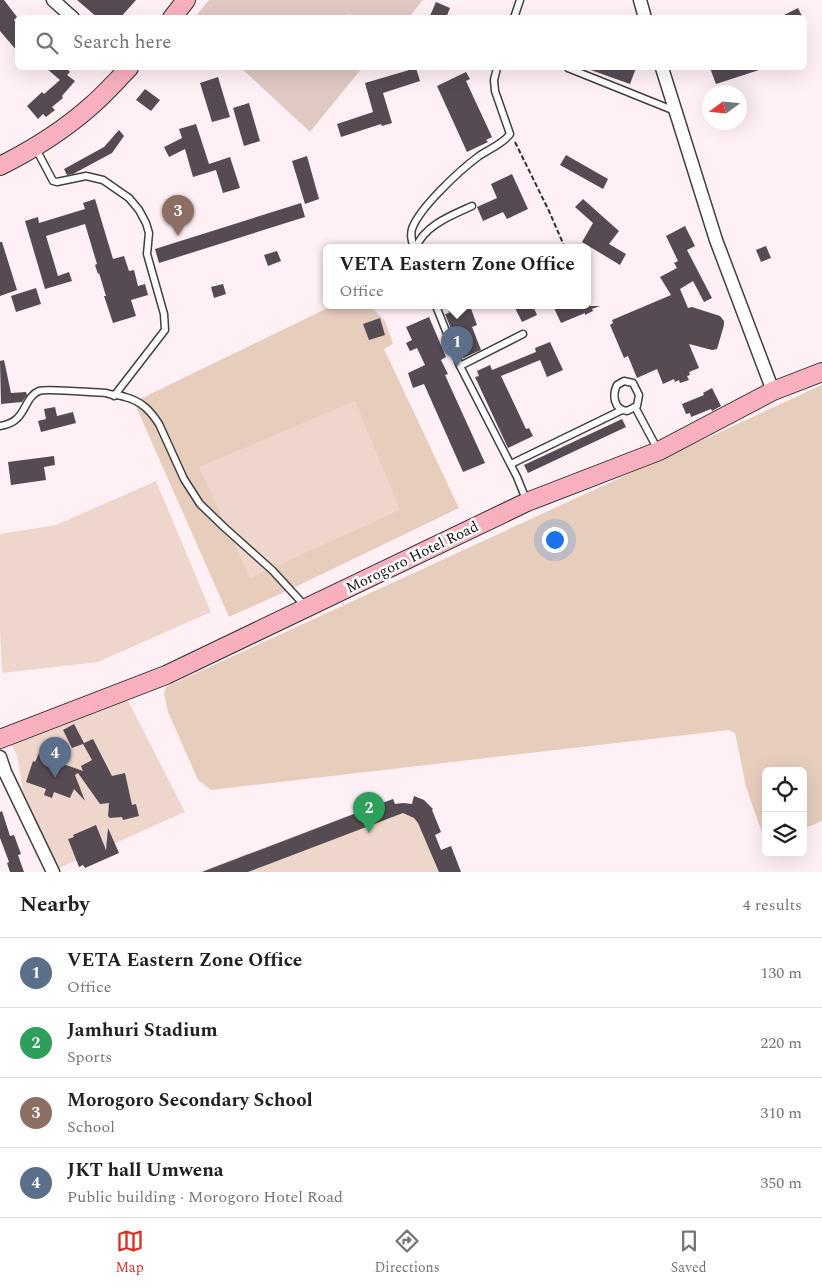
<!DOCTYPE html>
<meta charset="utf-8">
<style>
:root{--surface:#fff;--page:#f2f2f2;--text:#202124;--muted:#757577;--line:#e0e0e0;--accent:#d93025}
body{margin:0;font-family:Spectral,serif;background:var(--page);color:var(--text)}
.controls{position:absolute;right:15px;bottom:15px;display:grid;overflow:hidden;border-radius:8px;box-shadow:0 5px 20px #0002}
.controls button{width:45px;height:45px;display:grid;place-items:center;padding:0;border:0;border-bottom:1px solid var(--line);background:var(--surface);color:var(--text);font:25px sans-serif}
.compass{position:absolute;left:702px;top:85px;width:45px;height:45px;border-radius:50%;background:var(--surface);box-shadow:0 5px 20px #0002;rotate:255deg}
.you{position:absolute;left:554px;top:539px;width:18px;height:18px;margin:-12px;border:4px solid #fff;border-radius:50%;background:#1a73e8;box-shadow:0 0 0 8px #1a73e833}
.badge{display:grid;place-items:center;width:32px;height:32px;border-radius:50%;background:var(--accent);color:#fff;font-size:16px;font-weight:700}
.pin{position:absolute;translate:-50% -41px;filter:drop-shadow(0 1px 2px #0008)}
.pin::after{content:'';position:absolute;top:26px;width:18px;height:15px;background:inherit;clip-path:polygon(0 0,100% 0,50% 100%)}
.popup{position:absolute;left:323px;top:244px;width:268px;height:65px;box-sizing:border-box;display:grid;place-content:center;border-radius:8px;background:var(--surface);filter:drop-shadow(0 1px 4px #0005);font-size:16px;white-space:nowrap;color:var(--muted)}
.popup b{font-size:19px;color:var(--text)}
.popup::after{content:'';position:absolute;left:50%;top:100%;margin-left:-10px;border:10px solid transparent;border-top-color:var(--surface)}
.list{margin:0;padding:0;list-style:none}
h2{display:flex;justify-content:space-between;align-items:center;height:65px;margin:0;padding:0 20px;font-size:21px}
h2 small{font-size:16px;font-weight:400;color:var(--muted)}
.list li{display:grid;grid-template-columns:32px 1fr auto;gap:15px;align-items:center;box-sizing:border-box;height:70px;padding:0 20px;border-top:1px solid var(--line)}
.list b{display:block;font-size:19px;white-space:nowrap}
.list p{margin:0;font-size:16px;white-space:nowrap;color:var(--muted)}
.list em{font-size:16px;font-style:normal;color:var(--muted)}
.icon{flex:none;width:28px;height:28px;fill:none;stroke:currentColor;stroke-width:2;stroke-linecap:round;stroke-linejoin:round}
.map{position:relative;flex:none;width:822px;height:872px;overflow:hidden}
.search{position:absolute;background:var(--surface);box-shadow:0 5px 20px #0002;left:15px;right:15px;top:15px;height:55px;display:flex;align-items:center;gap:12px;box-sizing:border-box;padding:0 18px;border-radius:8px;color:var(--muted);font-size:19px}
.sheet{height:345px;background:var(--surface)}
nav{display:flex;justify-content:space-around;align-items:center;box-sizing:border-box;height:70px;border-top:1px solid var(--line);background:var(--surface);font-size:14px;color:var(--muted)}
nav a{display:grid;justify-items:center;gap:2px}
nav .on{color:var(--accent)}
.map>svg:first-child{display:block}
.green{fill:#e6cdbc}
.cemetery{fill:#dfc9c2}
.pitch{fill:#eed6cd}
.building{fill:#564b53}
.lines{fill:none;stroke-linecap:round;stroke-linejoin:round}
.lane-casing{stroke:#414141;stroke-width:9}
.street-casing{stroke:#414141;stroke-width:15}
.secondary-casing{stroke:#303030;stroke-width:20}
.path{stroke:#303030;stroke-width:2;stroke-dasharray:5 2.5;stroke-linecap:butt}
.lane{stroke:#fff;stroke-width:6}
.street{stroke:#fff;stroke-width:12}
.secondary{stroke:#f9b0be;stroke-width:18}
.labels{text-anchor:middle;stroke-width:5;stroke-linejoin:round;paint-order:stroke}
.street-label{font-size:15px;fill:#0e0e0e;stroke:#fff}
</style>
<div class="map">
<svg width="822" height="872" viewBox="0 0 822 872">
<rect width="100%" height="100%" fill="#fef0f4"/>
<!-- green -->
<g class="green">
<polygon points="332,306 370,306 385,321 393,344 384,349 459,508 291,589 229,617 134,402"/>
<polygon points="822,385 822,821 803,829 803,771 766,771 766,844 746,787 735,733 729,730 211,790 198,780 168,712 164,694 166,687"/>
</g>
<!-- cemetery -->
<g class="cemetery">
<polygon points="209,0 423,0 409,17 354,17 341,7 353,17 195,17"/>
<polygon points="241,68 362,68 310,132"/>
</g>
<!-- pitch -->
<g class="pitch">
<polygon points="355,401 400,510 250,578 199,467"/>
<polygon points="156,481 211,612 98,662 2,673 0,629 0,534 56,525"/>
<polygon points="123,691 185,812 57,869 30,834 17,755 9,741"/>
<polygon points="414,796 424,800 433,809 427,815 450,872 199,872 249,853 251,860 258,857 255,851 369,808 371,813 375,806 393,799 395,804 403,803 411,804"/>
</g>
<!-- building -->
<g class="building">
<polygon points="0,0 4,0 17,17 14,20 18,25 18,52 0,31"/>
<polygon points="77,0 136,0 120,18 98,18"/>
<polygon points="436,2 450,8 446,18 429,18"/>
<polygon points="798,8 803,18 778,18"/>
<polygon points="46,68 66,68 70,72 67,75 75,81 62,96 63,98 52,107 55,110 46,117 43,114 38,119 27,106 42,92 44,94 60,80"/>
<polygon points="416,68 420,81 383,93 392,123 382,126 381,124 341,137 337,124 373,112 365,83"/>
<polygon points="588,68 636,68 630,84 588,69"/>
<polygon points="710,68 762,68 762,69 716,84"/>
<polygon points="466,72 470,79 466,81 492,137 486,140 488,142 467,152 437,86"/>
<polygon points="218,77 230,117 212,122 200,83"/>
<polygon points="145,89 160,100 151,111 136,100"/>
<polygon points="249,103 260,141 244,146 233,108"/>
<polygon points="196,124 209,164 230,157 240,188 223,193 216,170 193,177 185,149 169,157 164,147 182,138 179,129"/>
<polygon points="119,130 124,136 112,153 73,174 67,175 64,169 104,147"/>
<polygon points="566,155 608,179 603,189 560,165"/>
<polygon points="307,156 319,199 305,204 292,161"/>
<polygon points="512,174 528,209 507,219 503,212 483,221 477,207 497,198 491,184"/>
<polygon points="95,199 113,259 124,256 129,271 134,270 138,286 145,284 148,295 131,300 136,316 113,323 104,296 106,296 99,273 98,274 95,265 97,264 85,224 46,236 58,276 69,272 72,281 45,289 25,221 38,217 39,223 85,209 83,203"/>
<polygon points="583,199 619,231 609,244 626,254 620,265 582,242 593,223 575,207"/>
<polygon points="301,203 305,217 159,263 155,249"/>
<polygon points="685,226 695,246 687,250 712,298 704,302 693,281 680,289 688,308 692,307 720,316 724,321 724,325 717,349 712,350 689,344 699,368 689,372 690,375 687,376 689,380 680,383 679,380 675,382 674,379 663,384 657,369 637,378 628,356 624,358 610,325 613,323 612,320 671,295 660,277 677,268 674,263 678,261 666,236"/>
<polygon points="0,242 2,242 17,290 0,296"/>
<polygon points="766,246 771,258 761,262 756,250"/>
<polygon points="277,251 281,261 268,266 264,255"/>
<polygon points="223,284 226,294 214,298 211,287"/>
<polygon points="36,288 41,304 16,312 11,296"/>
<polygon points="589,304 590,306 600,306 592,309 593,311 585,315 585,313 561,323 553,306 587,306"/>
<polygon points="447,306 470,306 477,325 472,327 481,350 463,358 445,314 449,313"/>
<polygon points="514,306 533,306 537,315 522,322"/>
<polygon points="429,317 446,357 441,360 448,374 445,375 485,463 463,472 424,384 413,388 408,373 425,365 417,348 410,351 406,343 412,340 406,327"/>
<polygon points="380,318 385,335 369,340 363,324"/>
<polygon points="550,342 563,370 547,377 540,360 501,376 526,429 529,428 533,436 508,448 475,377 479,376 477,371 490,365 492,370 497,368 536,352 535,348"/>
<polygon points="4,360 11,393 26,392 27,395 22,402 1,404 0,361"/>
<polygon points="712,388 721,406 712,411 711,409 691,417 690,413 686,414 682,404 704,395 703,393"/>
<polygon points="55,407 57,416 73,412 76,423 41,432 38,421 46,419 44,409"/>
<polygon points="622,419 626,427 528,473 524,465"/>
<polygon points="54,456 55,465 44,467 46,480 11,485 8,462"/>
<polygon points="74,724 84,743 93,739 112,776 125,773 132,805 136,804 139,816 123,820 122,817 110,818 108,816 109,803 100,804 78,773 75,775 85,801 74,789 70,798 54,792 52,798 44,795 46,789 26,782 33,761 35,762 39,753 43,754 45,749 59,754 49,759 83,771 81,766 92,760 83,744 72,748 63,730"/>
<polygon points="414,796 424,800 433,809 432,810 441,832 435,835 441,850 451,846 461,872 439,872 418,823 414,818 403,813 248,872 202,872 393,799 395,804 403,803 412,804"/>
<polygon points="2,811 10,836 14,835 21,854 18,855 24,872 10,872 7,863 9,862 0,838 0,812"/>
<polygon points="96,825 106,850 108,828 119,853 85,868 83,865 79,867 68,839 74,837 73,835"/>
</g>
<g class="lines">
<defs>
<g id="lane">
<polyline points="514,18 520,0"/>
<polyline points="568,68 675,111"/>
<polyline points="36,149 53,181 57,182 86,176 103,180 129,198 139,210 146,223 149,233 147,254 164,314 165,330 114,396"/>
<path d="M414,248C412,242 410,236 412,229C419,208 460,170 479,156C489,149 503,144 510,134L495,91L494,80L497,68"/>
<path d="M416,248C423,226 452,215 472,206"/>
<polyline points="436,306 460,366 517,477 527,502"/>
<polyline points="460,366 523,334"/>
<path d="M624,381L633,383L639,395L637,406L627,411C614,410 612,395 617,385Z"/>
<polyline points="635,407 658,450"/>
<path d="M0,426C28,422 22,398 39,391C47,388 94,393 106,393C113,396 118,394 125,397C141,401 150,410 159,424L184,479L200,504L225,528L272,570L306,607"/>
<polyline points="511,464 622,410"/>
</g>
<g id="street">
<polyline points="53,0 73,18"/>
<polyline points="640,0 645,18"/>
<polyline points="662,68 716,240 773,391"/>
<polyline points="0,757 5,772 53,872"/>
</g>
<g id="secondary">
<polyline points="172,18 186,0"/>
<path d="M0,166C32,150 64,130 91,106C105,94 117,80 129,68"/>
<polyline points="0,739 166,675 527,502 659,451 773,391 822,372"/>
</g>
</defs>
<!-- lane casing -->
<use href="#lane" class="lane-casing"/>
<!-- street casing -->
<use href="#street" class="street-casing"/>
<!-- secondary casing -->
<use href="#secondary" class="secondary-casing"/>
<!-- path -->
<polyline class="path" points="515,142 549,211 565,248"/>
<!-- lane -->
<use href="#lane" class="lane"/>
<!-- street -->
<use href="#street" class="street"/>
<!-- secondary -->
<use href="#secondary" class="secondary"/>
</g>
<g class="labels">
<!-- street labels -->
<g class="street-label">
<text transform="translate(412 557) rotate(-26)" y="5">Morogoro Hotel Road</text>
</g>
</g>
</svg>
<div class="controls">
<button><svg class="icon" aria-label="locate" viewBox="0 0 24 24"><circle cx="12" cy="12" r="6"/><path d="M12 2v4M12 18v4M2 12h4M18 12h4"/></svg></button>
<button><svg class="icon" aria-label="layers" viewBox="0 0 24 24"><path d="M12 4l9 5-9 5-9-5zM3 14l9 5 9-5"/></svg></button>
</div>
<svg class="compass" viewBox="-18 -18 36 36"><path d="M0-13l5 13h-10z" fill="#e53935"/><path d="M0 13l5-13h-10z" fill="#757577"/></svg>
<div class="you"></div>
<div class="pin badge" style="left:457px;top:367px;background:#5c6f8a">1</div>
<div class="popup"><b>VETA Eastern Zone Office</b>Office</div>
<div class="pin badge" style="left:369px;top:833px;background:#2e9e5b">2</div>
<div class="pin badge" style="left:178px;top:236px;background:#8d6e63">3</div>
<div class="pin badge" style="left:55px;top:778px;background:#5c6f8a">4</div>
<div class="search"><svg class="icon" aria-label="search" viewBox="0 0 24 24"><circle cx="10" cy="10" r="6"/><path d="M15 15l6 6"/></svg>Search here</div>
</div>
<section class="sheet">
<h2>Nearby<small>4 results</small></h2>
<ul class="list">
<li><span class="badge" style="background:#5c6f8a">1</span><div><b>VETA Eastern Zone Office</b><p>Office</p></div><em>130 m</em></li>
<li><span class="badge" style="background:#2e9e5b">2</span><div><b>Jamhuri Stadium</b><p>Sports</p></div><em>220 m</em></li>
<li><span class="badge" style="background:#8d6e63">3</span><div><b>Morogoro Secondary School</b><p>School</p></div><em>310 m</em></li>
<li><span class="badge" style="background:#5c6f8a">4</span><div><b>JKT hall Umwena</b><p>Public building · Morogoro Hotel Road</p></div><em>350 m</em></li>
</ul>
</section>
<nav>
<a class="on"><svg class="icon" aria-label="map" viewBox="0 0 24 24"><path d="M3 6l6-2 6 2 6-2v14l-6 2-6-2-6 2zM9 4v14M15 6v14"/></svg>Map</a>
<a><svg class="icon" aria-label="directions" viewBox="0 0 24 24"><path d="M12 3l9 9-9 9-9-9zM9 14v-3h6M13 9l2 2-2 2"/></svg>Directions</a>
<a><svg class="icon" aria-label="saved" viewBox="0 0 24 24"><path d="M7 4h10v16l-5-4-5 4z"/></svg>Saved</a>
</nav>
